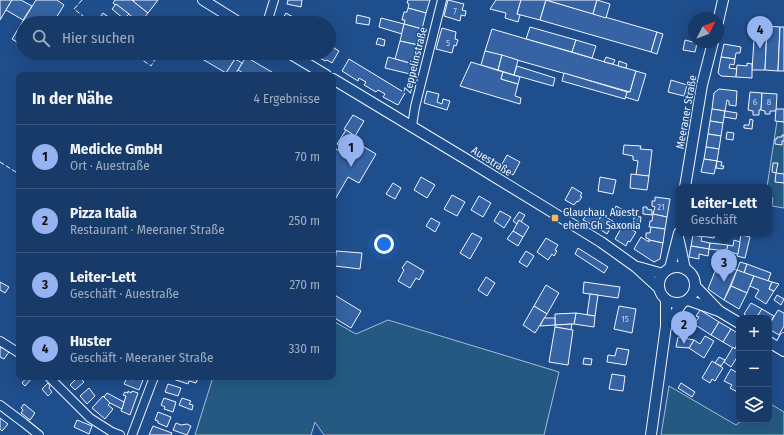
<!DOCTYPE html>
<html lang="de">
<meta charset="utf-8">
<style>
:root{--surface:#173a69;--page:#20416f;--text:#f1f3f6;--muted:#9eadc0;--line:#36547d;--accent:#95b2f1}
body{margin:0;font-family:"Fira Sans Condensed",sans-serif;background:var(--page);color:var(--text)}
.controls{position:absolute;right:12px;bottom:12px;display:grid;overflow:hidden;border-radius:8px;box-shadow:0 4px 16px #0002}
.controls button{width:36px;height:36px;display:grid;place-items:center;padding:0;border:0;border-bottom:1px solid var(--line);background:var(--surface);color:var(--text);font:20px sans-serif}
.compass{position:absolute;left:688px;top:12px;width:36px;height:36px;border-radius:50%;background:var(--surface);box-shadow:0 4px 16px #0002;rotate:48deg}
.you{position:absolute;left:384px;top:244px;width:14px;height:14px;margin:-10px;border:3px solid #fff;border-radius:50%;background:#1a73e8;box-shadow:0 0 0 6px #1a73e833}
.badge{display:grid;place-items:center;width:26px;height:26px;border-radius:50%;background:var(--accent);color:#111;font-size:13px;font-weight:700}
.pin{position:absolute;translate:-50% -33px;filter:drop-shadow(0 1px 2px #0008)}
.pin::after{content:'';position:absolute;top:21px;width:14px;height:12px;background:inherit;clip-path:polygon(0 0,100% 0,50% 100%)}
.popup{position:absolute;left:676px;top:184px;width:96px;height:52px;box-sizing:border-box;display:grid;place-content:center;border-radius:8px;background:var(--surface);filter:drop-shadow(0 1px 3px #0005);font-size:13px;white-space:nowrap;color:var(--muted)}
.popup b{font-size:15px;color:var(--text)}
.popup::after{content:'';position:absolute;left:50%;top:100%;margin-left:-8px;border:8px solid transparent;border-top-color:var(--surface)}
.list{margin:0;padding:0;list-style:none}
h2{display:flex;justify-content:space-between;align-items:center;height:52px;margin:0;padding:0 16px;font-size:17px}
h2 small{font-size:13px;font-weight:400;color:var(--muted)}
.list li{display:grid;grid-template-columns:26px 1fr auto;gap:12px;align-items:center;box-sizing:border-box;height:64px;padding:0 16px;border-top:1px solid var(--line)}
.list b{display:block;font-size:15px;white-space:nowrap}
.list p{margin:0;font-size:13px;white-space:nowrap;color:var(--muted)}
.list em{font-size:13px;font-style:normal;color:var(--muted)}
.icon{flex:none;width:22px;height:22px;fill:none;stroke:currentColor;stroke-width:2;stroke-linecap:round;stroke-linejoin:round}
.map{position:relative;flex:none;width:784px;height:435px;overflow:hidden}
.search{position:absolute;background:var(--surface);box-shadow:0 4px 16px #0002;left:16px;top:16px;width:320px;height:44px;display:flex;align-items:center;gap:10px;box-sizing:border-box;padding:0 14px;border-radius:22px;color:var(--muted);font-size:15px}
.panel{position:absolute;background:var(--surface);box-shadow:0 4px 16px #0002;left:16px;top:72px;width:320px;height:308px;border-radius:8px}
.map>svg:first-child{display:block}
.green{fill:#245a82;stroke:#a8bbd7}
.building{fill:#3563a3;stroke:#f2f6ff}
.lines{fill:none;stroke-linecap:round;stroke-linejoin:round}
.minor-casing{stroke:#f2f6ff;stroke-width:10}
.tertiary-casing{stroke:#f2f6ff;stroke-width:12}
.minor{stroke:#1f4e8c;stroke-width:8}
.tertiary{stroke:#1f4e8c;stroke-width:10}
.fence{stroke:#f2f6ff;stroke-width:1;stroke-dasharray:5 2;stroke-linecap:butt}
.poi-dot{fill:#ffb74d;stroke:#1f4e8c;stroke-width:1.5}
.labels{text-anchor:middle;stroke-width:3;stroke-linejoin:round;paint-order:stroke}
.number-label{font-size:9px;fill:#c3d1e8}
.street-label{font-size:11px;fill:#f2f6ff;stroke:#1f4e8c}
.poi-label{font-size:11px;fill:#f2f6ff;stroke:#1f4e8c;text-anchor:start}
</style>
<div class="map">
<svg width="784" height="435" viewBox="0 0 784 435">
<rect width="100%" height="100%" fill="#1f4e8c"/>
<!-- green -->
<g class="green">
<polygon points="777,121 784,122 784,208 772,206 773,198 769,196 769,187 767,187"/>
<polygon points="388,320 559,372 544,435 324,435 315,422 311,435 195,435 213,377 333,377 333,321 356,334"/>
<polygon points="669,386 736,425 743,420 769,420 769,403 784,412 784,435 661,435"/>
</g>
<!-- building -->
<g class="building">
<polygon points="0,0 12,0 0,20"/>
<polygon points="12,0 21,0 32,6 23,20 6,10"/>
<polygon points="36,0 57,0 64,5 53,23 23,23 23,46 12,39"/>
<polygon points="115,0 132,0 148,13 140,23 116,4 115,5 113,3"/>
<polygon points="134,0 158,0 148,13 133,1"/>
<polygon points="288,0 302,0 301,7 287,4"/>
<polygon points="408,0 430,0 426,13 408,8 409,4 407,3"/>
<polygon points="448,0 464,4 462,10 466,11 465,16 461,15 460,21 444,16"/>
<polygon points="496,0 521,0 517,14 520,15 518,22 505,18 506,13 490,9"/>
<polygon points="521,0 546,0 540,20 517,14"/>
<polygon points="546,0 657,32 651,52 540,20"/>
<polygon points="546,0 597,0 593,14"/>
<polygon points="597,0 610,4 606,18 593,14"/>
<polygon points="116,4 129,14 124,19 112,9"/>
<polygon points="408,8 426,13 422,29 404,24 405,20 402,20 404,12 407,12"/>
<polygon points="103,13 114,21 113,23 96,23"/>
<polygon points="286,13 295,18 303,23 280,23"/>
<polygon points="357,15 370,18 369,25 356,23"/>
<polygon points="381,18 404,24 402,34 379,27"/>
<polygon points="404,24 422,29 418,45 400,41"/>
<polygon points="755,25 767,26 765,70 752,70"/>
<polygon points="767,26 780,27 778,71 765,70"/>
<polygon points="530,27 576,40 572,52 526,39"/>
<polygon points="780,27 784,27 784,71 778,71"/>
<polygon points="442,28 456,32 455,39 458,40 456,46 454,45 452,53 436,49"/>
<polygon points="492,29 636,71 630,92 485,51"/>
<polygon points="657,32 663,34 657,54 651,52"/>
<polygon points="378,38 385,40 384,46 376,44"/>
<polygon points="576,40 596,46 592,58 572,52"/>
<polygon points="685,40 697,43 695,52 683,50"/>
<polygon points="400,41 418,45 413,64 395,59"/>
<polygon points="724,44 741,47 740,53 736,53 735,59 721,57"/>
<polygon points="329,45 339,51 332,63 327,60 325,61 315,55 316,53 329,53"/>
<polygon points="485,51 502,55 498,70 481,65"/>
<polygon points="192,53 225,53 235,59 226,73"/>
<polygon points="502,55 518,60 514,75 498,70"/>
<polygon points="246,57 277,75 247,75 238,70"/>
<polygon points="388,57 413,64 410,74 385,68"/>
<polygon points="606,57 615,60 613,64 604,62"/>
<polygon points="721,57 735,59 734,65 730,64 729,68 737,69 736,77 721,76 718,73"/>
<polygon points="235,59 242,63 235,75 229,75 226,73"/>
<polygon points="349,59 405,93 398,105 383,97 385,94 378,90 376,92 364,85 366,82 359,78 358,81 342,71"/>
<polygon points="619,61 627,64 626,68 618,66"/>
<polygon points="471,62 503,72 501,79 518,84 515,96 521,98 520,104 460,86"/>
<polygon points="747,63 752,64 752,78 736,77 737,65 747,66"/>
<polygon points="517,66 555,78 553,86 514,75"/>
<polygon points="636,71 646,74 638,101 625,97 627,92 630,92"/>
<polygon points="503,72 520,77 518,84 501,79"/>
<polygon points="564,73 627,92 625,99 562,81"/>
<polygon points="671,80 687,85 684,96 668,92"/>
<polygon points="719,89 737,91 736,106 729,105 729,101 727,100 725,111 712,109 714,93"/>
<polygon points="427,91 439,94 437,102 442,104 443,99 450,101 447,110 424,103"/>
<polygon points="750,92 762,93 761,110 759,110 759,115 753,115 753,111 748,110"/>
<polygon points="762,93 777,94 776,111 770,111 770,114 765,114 765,111 761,110"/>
<polygon points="712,109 725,111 723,123 710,121"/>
<polygon points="776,109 784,109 784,122 775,121"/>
<polygon points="725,111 737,113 736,119 724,117"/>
<polygon points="353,115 364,121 355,136 344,129"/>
<polygon points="750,119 753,120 752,129 744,128 744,125 749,125"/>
<polygon points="710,121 723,123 721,136 708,134"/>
<polygon points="346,130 355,136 346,149 337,144"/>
<polygon points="727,132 734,133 733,140 726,139"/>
<polygon points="708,134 721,136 719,149 706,147"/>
<polygon points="782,135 784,135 784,141 782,141 782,145 775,144 775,139 777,139 777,137 782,137"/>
<polygon points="359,144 376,154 359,183 348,177 333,203 333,147 351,158"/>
<polygon points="624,145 641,146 640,149 652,150 649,176 636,175 638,161 633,160 633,156 623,154"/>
<polygon points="706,147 719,149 717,161 704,159"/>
<polygon points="507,155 520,162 513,175 500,168"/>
<polygon points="704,159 717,161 714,174 701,172"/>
<polygon points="717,161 722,162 721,166 724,166 723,169 716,168"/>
<polygon points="773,163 778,163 776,173 772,172"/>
<polygon points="776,173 784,174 784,183 775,182"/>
<polygon points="631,174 649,176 647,190 630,188"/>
<polygon points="421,177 435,185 427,198 414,190"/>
<polygon points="600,177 616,180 613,194 598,191"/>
<polygon points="393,183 401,188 395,199 386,194"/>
<polygon points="572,187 582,193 580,196 582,197 578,202 577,201 574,205 565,200"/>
<polygon points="452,195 465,202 457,216 444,209"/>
<polygon points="479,196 491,203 483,217 471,210"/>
<polygon points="655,197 670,199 667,217 653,214 655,207 652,206 652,201 655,201"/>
<polygon points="616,206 625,211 622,217 613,212"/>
<polygon points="643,207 647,207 647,209 652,210 652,215 643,214"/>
<polygon points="590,208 602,215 595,226 583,220"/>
<polygon points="500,211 511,217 504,228 494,221"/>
<polygon points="519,212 525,215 521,222 519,220 517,224 513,221"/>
<polygon points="653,214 667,217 665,229 649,227 650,221 652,221"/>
<polygon points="602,215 614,222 607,234 595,226"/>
<polygon points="634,216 641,217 640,226 633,226"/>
<polygon points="431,218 440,223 435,232 426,226"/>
<polygon points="519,220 529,227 523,237 513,231"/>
<polygon points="623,225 636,232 630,242 628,241 626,246 615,239"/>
<polygon points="651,227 665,229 663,243 649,240 649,239 646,238 646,233 650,233"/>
<polygon points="513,231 523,237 518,246 507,239"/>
<polygon points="472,233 482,238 470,259 460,253"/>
<polygon points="693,233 715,233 714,238 693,235"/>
<polygon points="693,235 702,237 701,241 710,243 709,249 691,246"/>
<polygon points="741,235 750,237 745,258 737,256"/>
<polygon points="641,237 649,242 649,240 663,243 660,259 654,262 634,249"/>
<polygon points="546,238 558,245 555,250 557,251 554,256 552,254 548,260 537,252"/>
<polygon points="734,240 740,242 738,254 726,251 728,245 733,246"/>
<polygon points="710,243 728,245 726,251 709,249"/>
<polygon points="691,246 709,249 708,256 699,254 699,259 689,257"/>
<polygon points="578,248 608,267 604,273 575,254"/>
<polygon points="336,251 362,253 360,269 335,266"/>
<polygon points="526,251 534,256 527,267 519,262"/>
<polygon points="407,261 424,271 419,280 416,278 410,288 398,281 404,270 402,268"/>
<polygon points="740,262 747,264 744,273 737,270"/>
<polygon points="718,264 737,270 724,300 708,289"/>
<polygon points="747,264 771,273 768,281 744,273"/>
<polygon points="737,270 754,276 747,293 731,286"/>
<polygon points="754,276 772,282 769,289 774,291 766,304 755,297 759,290 750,286"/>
<polygon points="486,277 495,283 487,296 478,290"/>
<polygon points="0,282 9,287 5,293 0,290"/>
<polygon points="584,282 620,287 618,298 583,293"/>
<polygon points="772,282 779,284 774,291 769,289"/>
<polygon points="546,285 559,293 547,314 534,306"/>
<polygon points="731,286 747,293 739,309 724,300"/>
<polygon points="333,294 361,311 351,328 333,317"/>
<polygon points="590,294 598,295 595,316 587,315"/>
<polygon points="777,295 784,299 781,305 774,300"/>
<polygon points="751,303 762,309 756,318 750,318 744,314"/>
<polygon points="534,306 547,314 535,333 523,325"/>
<polygon points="619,306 636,309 632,333 614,329"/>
<polygon points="762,309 774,316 769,325 769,318 756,318"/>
<polygon points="700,310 719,322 711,335 694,324 699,317 696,316"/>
<polygon points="778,310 784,313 784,326 779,335 769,329 769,325"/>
<polygon points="576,313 595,316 594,327 574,324"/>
<polygon points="576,313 574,324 555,325 555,314"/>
<polygon points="544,318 555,318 555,325 540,326"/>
<polygon points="719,322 731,329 723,342 711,335"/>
<polygon points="572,324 571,330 555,327 555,325"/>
<polygon points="555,327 573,330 568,365 549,362"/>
<polygon points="731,329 739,334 739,341 735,349 723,342"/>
<polygon points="705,336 714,341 704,358 689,348 694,340 700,344"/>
<polygon points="678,337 694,340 689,348 676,347"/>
<polygon points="739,341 739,354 731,367 724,362 733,347 735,349"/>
<polygon points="1,347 9,352 4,359 0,357 0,349"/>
<polygon points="617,348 629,350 626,365 607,362 608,355 615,356"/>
<polygon points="719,357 725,360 721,366 715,363"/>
<polygon points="584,358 592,359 591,365 583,364"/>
<polygon points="712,361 723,368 715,381 712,379 710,383 702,378"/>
<polygon points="731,369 739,374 739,393 730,388 732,385 724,381"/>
<polygon points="612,374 625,376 623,391 609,389"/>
<polygon points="27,377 33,377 25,386 22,383"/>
<polygon points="78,377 79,377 84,382 75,390 70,385"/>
<polygon points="133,377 136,377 143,380 139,390 124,384 127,378 132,380"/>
<polygon points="171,377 195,377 198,378 196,383 189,381 188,384 170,378"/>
<polygon points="48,383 50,386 49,388 52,392 48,396 42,389"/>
<polygon points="681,383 695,392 692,397 678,388"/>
<polygon points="168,384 181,388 178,396 165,392"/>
<polygon points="89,388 95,396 87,404 80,396"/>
<polygon points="128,391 131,393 132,391 138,393 130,415 121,411 126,396 123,395 125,392 128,393"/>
<polygon points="107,393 124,402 122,409 110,403 104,397"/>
<polygon points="103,396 110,403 108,405 113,409 105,419 92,408"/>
<polygon points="164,398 176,402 173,412 164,409 165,407 161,405"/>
<polygon points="182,398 191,401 189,404 193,405 192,410 179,405"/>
<polygon points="24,404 35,413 30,420 21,413 23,410 21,408"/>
<polygon points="158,412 171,417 167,427 158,423 158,421 155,420"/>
<polygon points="0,418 8,424 2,431 0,429"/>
<polygon points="77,420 92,426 89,434 74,427"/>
<polygon points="176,423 181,425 187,424 191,426 187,435 173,430"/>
<polygon points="153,426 172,433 171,435 149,435"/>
</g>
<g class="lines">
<defs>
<g id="minor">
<polyline points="267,23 274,0"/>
<polyline points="412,126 415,107 442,0"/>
<polyline points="0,341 19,353"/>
<polyline points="778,348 784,337"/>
<polyline points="49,377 90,418 112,432 120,435"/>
<polyline points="0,405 24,423 39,435"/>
<polyline points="132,435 154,377"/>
</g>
<g id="tertiary">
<polyline points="203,0 240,23"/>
<polyline points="718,22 723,0"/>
<polyline points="289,53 326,75"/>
<polyline points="333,79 464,158 601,242 636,267 659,288"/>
<polyline points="685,187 702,85 713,42"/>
<polyline points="679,241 685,269"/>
<circle cx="677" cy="285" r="18"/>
<polyline points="638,267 663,274"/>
<polyline points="670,268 679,233"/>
<polyline points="695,286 718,310"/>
<polyline points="688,300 719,311 739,323"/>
<polyline points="666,326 682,303"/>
<polyline points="769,342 784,351"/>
<polyline points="651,435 666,326 666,300"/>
</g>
</defs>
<!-- minor casing -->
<use href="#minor" class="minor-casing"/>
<!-- tertiary casing -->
<use href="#tertiary" class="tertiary-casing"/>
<!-- minor -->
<use href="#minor" class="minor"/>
<!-- tertiary -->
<use href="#tertiary" class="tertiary"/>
<!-- fence -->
<g class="fence">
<polyline points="82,0 74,9 92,23"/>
<polyline points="132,53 151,66 159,53"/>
<polyline points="0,162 19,174"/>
</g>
</g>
<!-- markers -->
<rect class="poi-dot" x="551" y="214" width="8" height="8" rx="2"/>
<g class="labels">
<!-- number labels -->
<g class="number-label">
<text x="455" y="14">7</text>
<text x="448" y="46">5</text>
<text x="755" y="105">6</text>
<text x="769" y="105">8</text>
<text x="661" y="210">21</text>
<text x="625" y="322">15</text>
</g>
<!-- street labels -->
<g class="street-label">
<text transform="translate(415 60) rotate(-76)" y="4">Zeppelinstraße</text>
<text transform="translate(686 112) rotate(-80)" y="4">Meeraner Straße</text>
<text transform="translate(492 161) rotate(32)" y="4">Auestraße</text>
</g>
<!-- poi labels -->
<g class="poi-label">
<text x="563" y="216">Glauchau, Auestr<tspan x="563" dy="13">ehem Gh Saxonia</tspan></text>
</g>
</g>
</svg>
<div class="controls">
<button>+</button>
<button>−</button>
<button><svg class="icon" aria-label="layers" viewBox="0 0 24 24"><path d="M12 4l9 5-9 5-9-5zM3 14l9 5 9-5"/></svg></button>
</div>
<svg class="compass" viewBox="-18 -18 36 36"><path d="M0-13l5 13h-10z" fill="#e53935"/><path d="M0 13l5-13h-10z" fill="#9eadc0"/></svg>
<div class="you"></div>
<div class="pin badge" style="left:351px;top:167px">1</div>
<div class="pin badge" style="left:684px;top:344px">2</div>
<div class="pin badge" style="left:724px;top:282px">3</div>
<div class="popup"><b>Leiter-Lett</b>Geschäft</div>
<div class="pin badge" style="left:760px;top:49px">4</div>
<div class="search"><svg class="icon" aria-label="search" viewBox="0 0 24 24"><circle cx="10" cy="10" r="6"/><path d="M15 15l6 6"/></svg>Hier suchen</div>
<section class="panel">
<h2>In der Nähe<small>4 Ergebnisse</small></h2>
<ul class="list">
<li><span class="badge">1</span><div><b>Medicke GmbH</b><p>Ort · Auestraße</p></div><em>70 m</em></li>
<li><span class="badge">2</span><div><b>Pizza Italia</b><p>Restaurant · Meeraner Straße</p></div><em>250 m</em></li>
<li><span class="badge">3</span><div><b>Leiter-Lett</b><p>Geschäft · Auestraße</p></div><em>270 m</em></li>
<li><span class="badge">4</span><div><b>Huster</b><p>Geschäft · Meeraner Straße</p></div><em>330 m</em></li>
</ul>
</section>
</div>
